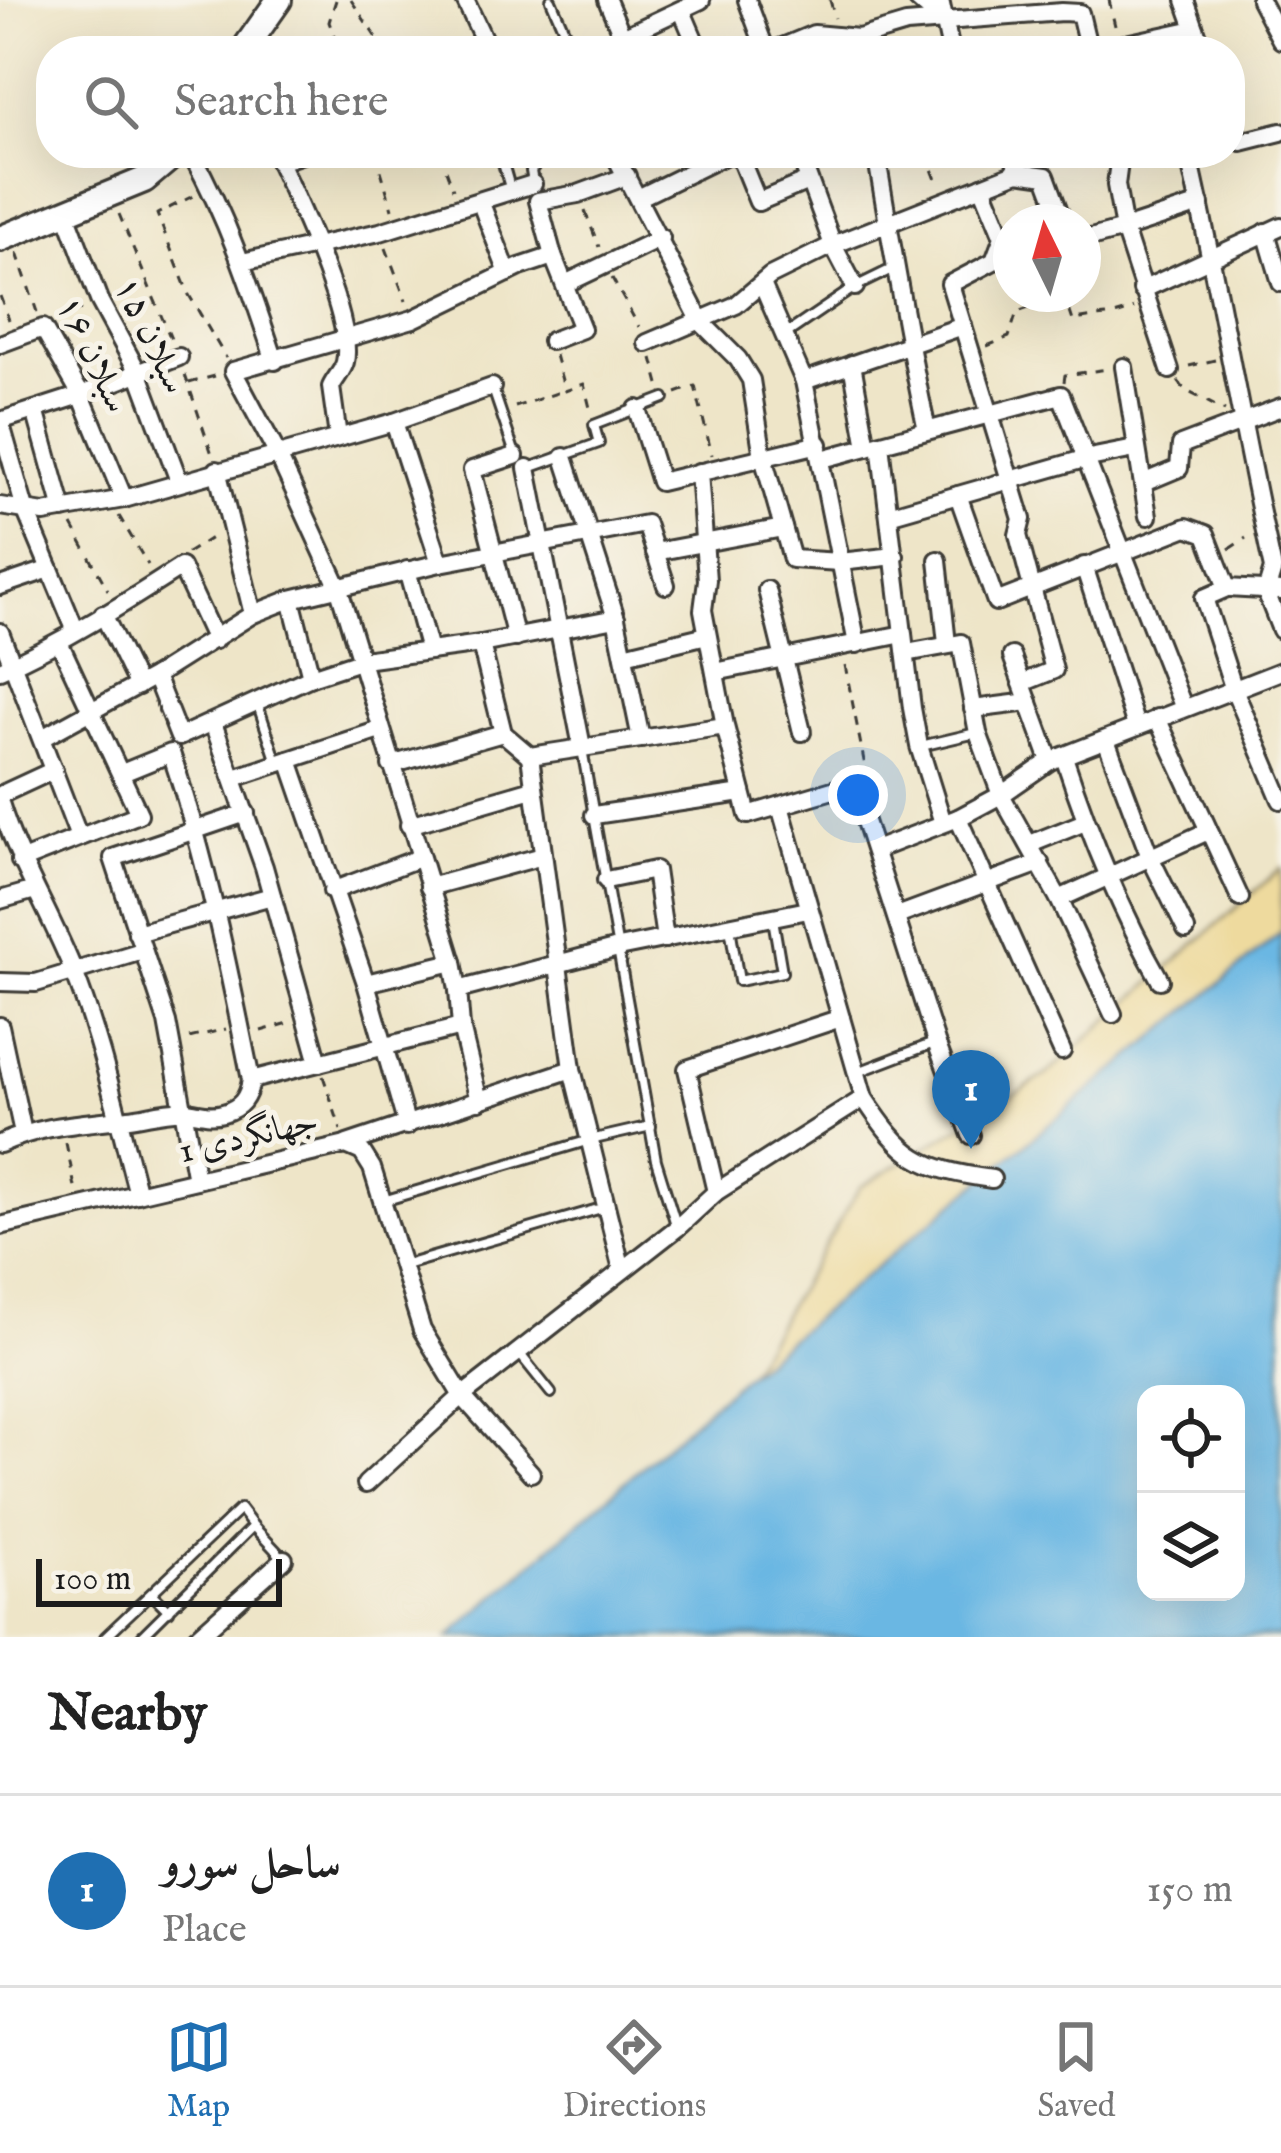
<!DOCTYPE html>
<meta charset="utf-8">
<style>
:root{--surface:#fff;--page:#f6f6f6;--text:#222;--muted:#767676;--line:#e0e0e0;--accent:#1f6fb2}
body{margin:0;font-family:"IM FELL English",Amiri,serif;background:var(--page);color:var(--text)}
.controls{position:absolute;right:36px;bottom:36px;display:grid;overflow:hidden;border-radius:24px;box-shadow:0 12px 48px #0002}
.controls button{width:108px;height:108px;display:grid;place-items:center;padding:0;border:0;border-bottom:3px solid var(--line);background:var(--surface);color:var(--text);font:60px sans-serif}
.compass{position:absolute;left:993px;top:204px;width:108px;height:108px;border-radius:50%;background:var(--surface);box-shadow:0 12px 48px #0002;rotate:355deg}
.scale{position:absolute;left:36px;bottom:30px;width:246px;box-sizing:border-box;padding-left:12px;border:6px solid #1c1c1c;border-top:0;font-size:33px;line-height:42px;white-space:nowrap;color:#1c1c1c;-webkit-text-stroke:9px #f7f3e8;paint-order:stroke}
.you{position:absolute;left:858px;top:795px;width:42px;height:42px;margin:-30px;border:9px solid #fff;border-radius:50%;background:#1a73e8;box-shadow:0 0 0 18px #1a73e833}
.badge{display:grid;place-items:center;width:78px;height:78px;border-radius:50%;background:var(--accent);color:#fff;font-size:39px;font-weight:700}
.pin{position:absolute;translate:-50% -99px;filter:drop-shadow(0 3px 6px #0008)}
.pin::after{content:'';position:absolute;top:63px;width:42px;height:36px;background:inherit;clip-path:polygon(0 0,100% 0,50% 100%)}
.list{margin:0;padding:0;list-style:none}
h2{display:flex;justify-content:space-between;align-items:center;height:156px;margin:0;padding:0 48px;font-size:51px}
h2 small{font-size:39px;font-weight:400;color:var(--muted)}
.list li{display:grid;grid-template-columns:78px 1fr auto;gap:36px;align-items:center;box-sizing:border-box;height:192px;padding:0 48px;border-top:3px solid var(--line)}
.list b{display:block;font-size:45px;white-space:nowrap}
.list p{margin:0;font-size:39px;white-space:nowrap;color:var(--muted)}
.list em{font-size:39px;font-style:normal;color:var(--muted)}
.icon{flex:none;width:66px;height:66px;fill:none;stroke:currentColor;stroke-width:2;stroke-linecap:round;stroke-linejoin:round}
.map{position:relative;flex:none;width:1281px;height:1637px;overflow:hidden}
.search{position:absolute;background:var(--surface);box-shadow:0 12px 48px #0002;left:36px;right:36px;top:36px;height:132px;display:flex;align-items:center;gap:30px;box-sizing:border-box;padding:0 42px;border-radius:48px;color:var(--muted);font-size:45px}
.sheet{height:348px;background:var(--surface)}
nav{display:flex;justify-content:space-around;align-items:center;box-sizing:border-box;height:168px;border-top:3px solid var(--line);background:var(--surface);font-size:33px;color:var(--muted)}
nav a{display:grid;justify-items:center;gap:6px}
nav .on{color:var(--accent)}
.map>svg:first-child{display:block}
.sand{fill:#eeda9e;stroke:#857b5d;stroke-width:3}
.water{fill:#6ab7e3;stroke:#436a80;stroke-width:3;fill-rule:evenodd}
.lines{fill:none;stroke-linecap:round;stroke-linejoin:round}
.lane-casing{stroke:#3c3a36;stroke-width:14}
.street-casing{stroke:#3c3a36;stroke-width:22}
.secondary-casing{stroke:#3c3a36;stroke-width:30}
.path{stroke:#3c3a36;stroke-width:3;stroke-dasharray:9 9;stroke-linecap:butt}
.lane{stroke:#fff;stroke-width:8}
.street{stroke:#fff;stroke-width:16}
.secondary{stroke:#fff;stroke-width:24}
.labels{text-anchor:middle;stroke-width:10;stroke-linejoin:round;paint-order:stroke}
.street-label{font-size:36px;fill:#1c1c1c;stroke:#f7f3e8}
</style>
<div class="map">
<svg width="1281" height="1637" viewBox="0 0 1281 1637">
<rect width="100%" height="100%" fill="#f7f3e8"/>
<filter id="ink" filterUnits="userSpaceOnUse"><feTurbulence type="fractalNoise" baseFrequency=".00833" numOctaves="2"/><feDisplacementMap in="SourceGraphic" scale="24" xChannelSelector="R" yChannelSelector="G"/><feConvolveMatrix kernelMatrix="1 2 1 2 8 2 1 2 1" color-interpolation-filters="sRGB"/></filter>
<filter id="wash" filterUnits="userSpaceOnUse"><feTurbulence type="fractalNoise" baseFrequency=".004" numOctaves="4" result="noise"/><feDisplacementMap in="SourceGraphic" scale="48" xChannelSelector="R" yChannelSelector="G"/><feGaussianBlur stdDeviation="2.7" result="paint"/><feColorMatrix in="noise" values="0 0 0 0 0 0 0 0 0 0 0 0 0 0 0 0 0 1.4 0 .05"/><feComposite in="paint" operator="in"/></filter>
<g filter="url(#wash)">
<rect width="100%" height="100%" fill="#eee5c8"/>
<!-- sand -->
<polygon class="sand" points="1281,868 1281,933 748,1373 860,1187 1046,1075"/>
<!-- water -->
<path class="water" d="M1281,933V1637H449L748,1373ZM1146,1394H1236V1592H1146Z"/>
</g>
<g filter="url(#ink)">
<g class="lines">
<defs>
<g id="lane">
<polyline points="551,0 573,51"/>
<polyline points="500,153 511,191"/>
<polyline points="533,183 531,171 539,160 559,153"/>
<polyline points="786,334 855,287 896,267"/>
<polyline points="493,389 515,454"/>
<polyline points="529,468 599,443 594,425 664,398"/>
<polyline points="257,702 277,762"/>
<polyline points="921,746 976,733"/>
<polyline points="582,749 656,1160 677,1228"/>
<polyline points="730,927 739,981 782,972 773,919"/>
<polyline points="858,1072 934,1043"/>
<polyline points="383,1201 590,1140 651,1126"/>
<polyline points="402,1266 605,1207"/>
<polyline points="519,1353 551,1393"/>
<polyline points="253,1526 283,1558"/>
<polyline points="152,1594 169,1611"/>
<polyline points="105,1637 240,1509 253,1526 141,1637"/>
</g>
<g id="street">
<polyline points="465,0 489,51"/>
<polyline points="607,0 623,38"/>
<polyline points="747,0 766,51"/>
<polyline points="918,0 942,21"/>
<polyline points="940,0 951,51"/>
<polyline points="1185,0 1203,51"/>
<polyline points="1260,0 1281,40"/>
<polyline points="682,11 699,51"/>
<polyline points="593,51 701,0"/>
<polyline points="773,51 814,34 859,38 906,24 1062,12 1080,13 1089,51"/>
<polyline points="1093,51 1195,29"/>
<polyline points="1230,119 1241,142 1281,132"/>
<path d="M191,153C228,219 251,289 275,361"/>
<path d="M275,153C294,195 355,320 345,362C343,371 335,378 331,387L338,437"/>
<polyline points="614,153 701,322 738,359 751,380 763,457 792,559 840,562 895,556"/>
<polyline points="738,153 758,202 808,181"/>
<polyline points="799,153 833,245 855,287"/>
<path d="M876,153C892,246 907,338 927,430"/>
<polyline points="1013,153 1018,172"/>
<polyline points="1124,153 1120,155 1116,185 1124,229 1200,204"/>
<path d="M1188,153C1220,291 1242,431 1273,569L1266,592L1281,630"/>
<polyline points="279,162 305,153"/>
<polyline points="982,186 1003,237 994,261 950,284 1022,519 1018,535 1054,670 1022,683"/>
<polyline points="638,198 730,153"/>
<polyline points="480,201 508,273"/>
<polyline points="66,213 99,300 139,374 179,481"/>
<polyline points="1266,232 1281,283"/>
<polyline points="1083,240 1124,229 1170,370"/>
<polyline points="553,256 520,267 413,319 233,371 277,453 338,586 453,962 458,990 618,948 808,910"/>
<polyline points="242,262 380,232 533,184"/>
<polyline points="565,284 661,238"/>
<polyline points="762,284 804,381 857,644"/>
<polyline points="1142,290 1281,226"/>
<polyline points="551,341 582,329 553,256 538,201 578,194 627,176"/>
<polyline points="647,343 736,305 770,276 833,245 1018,172 1046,176 1063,222"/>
<polyline points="0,344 43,328 81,395 124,499"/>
<polyline points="852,364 867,447"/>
<polyline points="1124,367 1148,516"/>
<polyline points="804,381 963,326"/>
<polyline points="637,409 660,482 819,444"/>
<polyline points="35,410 63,510"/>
<polyline points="0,421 25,509 75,629"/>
<polyline points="0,421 81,395 179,357"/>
<polyline points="394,422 440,563"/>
<polyline points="880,444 912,708 919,746 943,823"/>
<polyline points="515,456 472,470 516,638"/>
<polyline points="564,457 616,618 641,739"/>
<polyline points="822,459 1061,395 1183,706"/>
<polyline points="527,468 582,747"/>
<polyline points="217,470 253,614"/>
<polyline points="699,472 707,580 703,610 725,726"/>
<polyline points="1143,483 1179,468 1181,445 1281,407"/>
<polyline points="958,495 996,602 1187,527 1206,534 1227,588"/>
<polyline points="0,506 44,513 124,499 394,422 492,387"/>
<polyline points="892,514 1084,459 1135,449"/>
<polyline points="655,552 783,528"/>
<polyline points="938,560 947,644"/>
<polyline points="1084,566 1136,726"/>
<polyline points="407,570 429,651"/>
<polyline points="0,586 50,569"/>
<polyline points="767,590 802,732"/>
<polyline points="1281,591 1227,588 1204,598 1233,687 1281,800"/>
<polyline points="291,599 311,677"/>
<polyline points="103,614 138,686"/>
<polyline points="0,632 79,837"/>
<polyline points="481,644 503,733 530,756 725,726 748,815 853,784 936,1042 971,1135"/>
<polyline points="906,653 961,643 978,733 1001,795 1059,899 1113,1014"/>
<polyline points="624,655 707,635"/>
<polyline points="1012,656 1050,761"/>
<path d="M0,670C64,642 122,605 181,567L215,640"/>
<polyline points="715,672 903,634"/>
<polyline points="155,676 179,737 311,677 363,660 481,644 616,618"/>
<polyline points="973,709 1029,702"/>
<polyline points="1157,718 1240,898"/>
<polyline points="213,723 264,867 319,1063"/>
<polyline points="42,738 155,676 253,614 291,599 440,563 646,524 666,585"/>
<polyline points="1106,740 1150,857 1186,930"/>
<polyline points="530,756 572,1069 622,1270"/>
<path d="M1064,757C1090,836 1119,908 1160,980"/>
<polyline points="289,760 366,983 407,1126"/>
<polyline points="391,765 503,733"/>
<polyline points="234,778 380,730"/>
<polyline points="0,795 54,770"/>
<path d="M0,803C18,862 51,914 74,972C102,1043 118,1120 138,1194"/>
<polyline points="594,815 742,793"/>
<polyline points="958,818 1062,1051"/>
<polyline points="409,825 533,789"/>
<polyline points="1030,844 1085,822"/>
<polyline points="875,850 958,818 1001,795 1050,761 1281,671"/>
<polyline points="20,861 139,814 60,644"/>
<polyline points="606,880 655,870 665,939"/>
<polyline points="429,887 543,856"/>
<polyline points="332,891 419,858"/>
<polyline points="1059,899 1208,831"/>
<polyline points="0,900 35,890"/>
<polyline points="897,916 1040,863"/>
<polyline points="137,933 272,896"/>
<polyline points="0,982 36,983 142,951"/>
<polyline points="366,983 453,962"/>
<polyline points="458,990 461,1027 479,1101"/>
<polyline points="0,1026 23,1133"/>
<polyline points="251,1080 461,1027"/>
<path d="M864,1098C904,1159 921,1169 992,1179"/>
<path d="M0,1144C43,1124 83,1124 129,1118C147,1116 168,1109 186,1111C199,1112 208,1117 223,1113C241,1108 248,1098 251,1080C229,970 207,860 171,753L122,773"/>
<polyline points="347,1144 572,1069"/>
<polyline points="196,1180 167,1022 113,858 246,813"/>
<polyline points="716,1192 687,1069 841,1018"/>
<polyline points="0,1226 346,1145 362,1152 372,1168 422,1330 462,1396 531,1473"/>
<polyline points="366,1484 462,1396 677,1228 716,1192 864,1098 780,806"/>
<polyline points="197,1637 284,1559"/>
</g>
<g id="secondary">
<polyline points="243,51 279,0"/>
<polyline points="0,239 144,180 176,153"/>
</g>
</defs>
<!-- lane casing -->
<use href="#lane" class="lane-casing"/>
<!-- street casing -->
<use href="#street" class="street-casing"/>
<!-- secondary casing -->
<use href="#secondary" class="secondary-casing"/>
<!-- path -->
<g class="path">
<polyline points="336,0 329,22 340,51"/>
<polyline points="351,0 385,51"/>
<polyline points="830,0 835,18"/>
<polyline points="1109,0 1115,26"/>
<polyline points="309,51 334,40"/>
<polyline points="376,153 392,209"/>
<polyline points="440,153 453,189"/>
<polyline points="926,153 938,185"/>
<polyline points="193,196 157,214 189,295 226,358"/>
<polyline points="585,211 599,247"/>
<polyline points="119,214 173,344"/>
<polyline points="386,248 406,301"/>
<polyline points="17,253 37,312"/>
<polyline points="612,278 639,327"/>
<path d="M1064,294L1073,321C1097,314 1110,320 1134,308"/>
<polyline points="0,296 9,320"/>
<polyline points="58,321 81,309"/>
<polyline points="987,346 1009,337 1017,312 1065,296"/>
<polyline points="555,355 565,391 584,384 591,412"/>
<polyline points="652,358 659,384"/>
<polyline points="1189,366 1215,360"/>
<polyline points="185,375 213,457"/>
<polyline points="1178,381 1185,390 1225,411"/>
<polyline points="1064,382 1065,375 1108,369"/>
<polyline points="189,383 215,376"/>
<polyline points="676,393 695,386 712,455"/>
<polyline points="515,407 563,391"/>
<polyline points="119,516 148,565"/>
<polyline points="72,525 108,590"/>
<polyline points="1229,549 1246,538"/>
<polyline points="187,553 214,536"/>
<polyline points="845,665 865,766 861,772"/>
<polyline points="261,1031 292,1022"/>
<polyline points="189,1038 226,1029"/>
<polyline points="323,1076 341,1130"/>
<polyline points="66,1143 76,1192"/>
</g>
<!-- lane -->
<use href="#lane" class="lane"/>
<!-- street -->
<use href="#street" class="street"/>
<!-- secondary -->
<use href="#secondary" class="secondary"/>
</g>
</g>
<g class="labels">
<!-- street labels -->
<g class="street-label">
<text transform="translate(153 334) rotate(65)" y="13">سبلان ۱۵</text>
<text transform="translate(95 353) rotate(65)" y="13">سبلان ۱۶</text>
<text transform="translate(248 1134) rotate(-13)" y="13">جهانگردی 1</text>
</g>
</g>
</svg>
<div class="controls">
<button><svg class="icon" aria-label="locate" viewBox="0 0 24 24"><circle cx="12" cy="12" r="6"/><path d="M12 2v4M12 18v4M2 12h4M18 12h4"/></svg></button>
<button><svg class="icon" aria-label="layers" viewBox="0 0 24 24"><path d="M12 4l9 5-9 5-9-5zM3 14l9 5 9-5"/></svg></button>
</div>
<svg class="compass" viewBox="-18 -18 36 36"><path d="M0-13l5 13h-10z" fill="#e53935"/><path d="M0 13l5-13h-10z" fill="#767676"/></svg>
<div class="scale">100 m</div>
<div class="you"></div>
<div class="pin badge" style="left:971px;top:1149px">1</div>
<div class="search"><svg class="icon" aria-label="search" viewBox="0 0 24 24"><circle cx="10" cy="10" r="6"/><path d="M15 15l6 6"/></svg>Search here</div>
</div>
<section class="sheet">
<h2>Nearby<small></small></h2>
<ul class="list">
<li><span class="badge">1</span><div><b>ساحل سورو</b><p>Place</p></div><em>150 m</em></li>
</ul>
</section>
<nav>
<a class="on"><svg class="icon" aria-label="map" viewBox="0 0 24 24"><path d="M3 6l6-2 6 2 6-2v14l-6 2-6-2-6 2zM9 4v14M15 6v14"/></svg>Map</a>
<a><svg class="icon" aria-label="directions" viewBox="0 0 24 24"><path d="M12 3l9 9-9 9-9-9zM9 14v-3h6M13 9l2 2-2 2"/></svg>Directions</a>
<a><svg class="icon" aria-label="saved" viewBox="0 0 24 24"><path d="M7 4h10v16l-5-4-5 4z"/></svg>Saved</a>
</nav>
